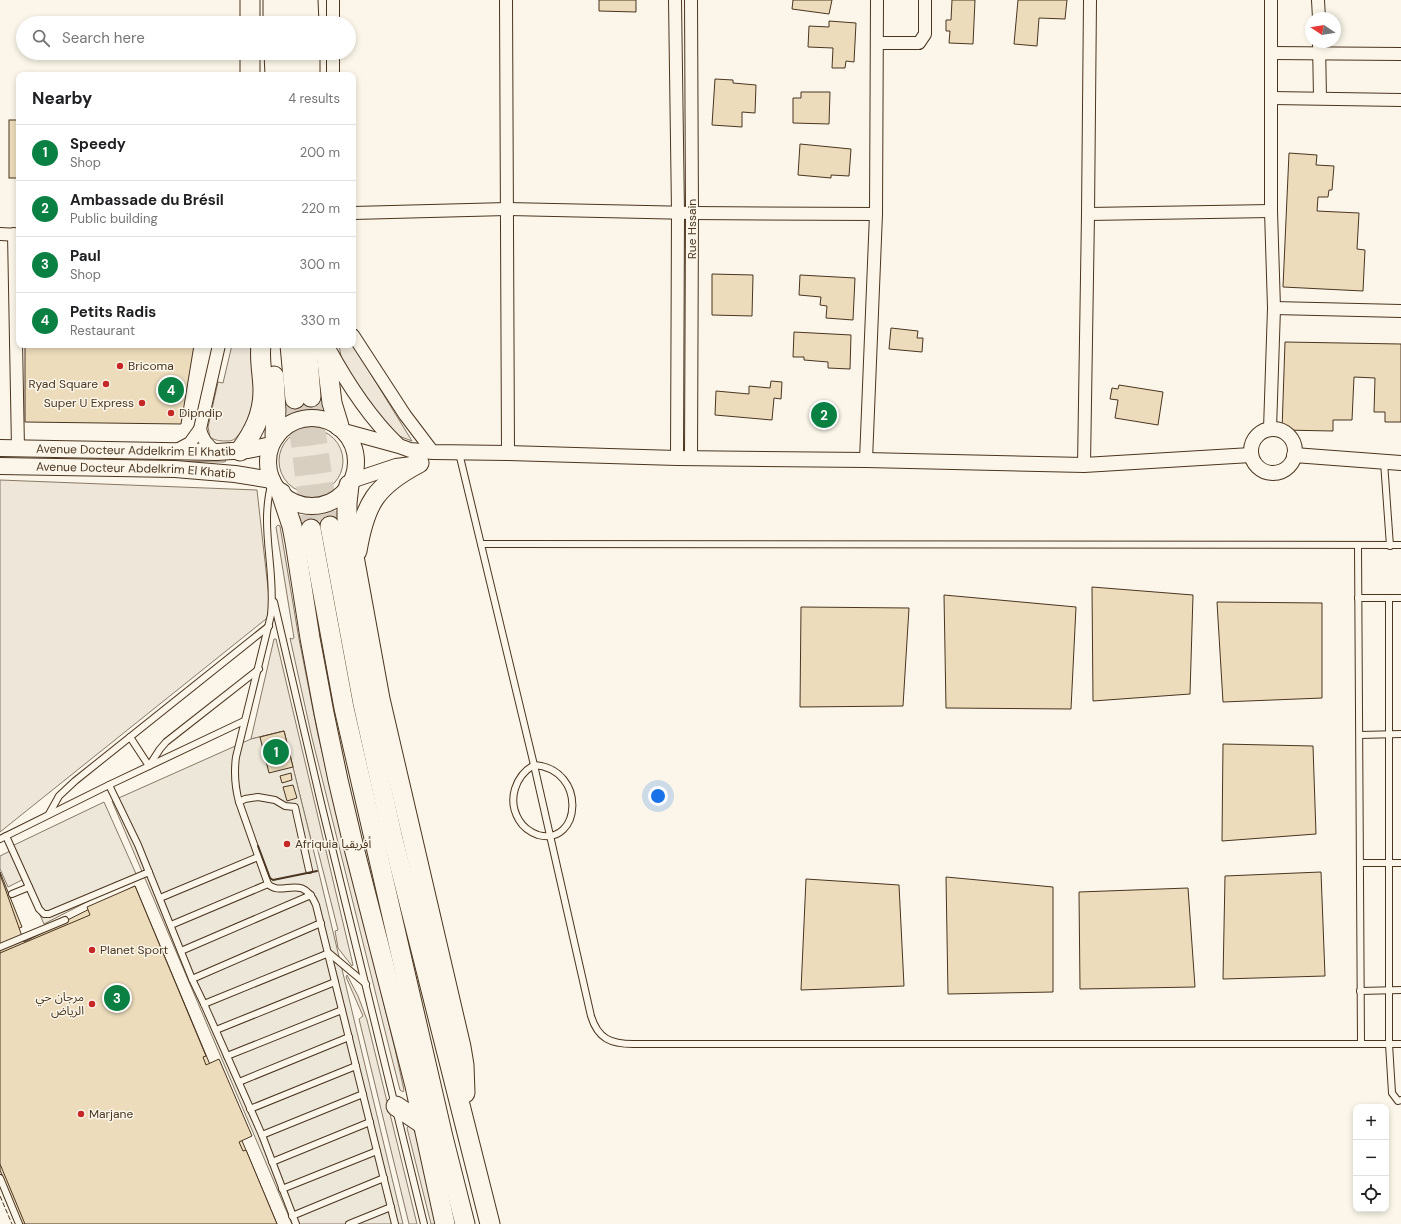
<!DOCTYPE html>
<meta charset="utf-8">
<style>
:root{--surface:#fff;--page:#f2f2f2;--text:#202124;--muted:#757577;--line:#e0e0e0;--accent:#0b8043}
body{margin:0;font-family:"DM Sans","Noto Sans Arabic",sans-serif;background:var(--page);color:var(--text)}
.controls{position:absolute;right:12px;bottom:12px;display:grid;overflow:hidden;border-radius:8px;box-shadow:0 2px 6px #0003}
.controls button{width:36px;height:36px;display:grid;place-items:center;padding:0;border:0;border-bottom:1px solid var(--line);background:var(--surface);color:var(--text);font:20px sans-serif}
.compass{position:absolute;left:1305px;top:12px;width:36px;height:36px;border-radius:50%;background:var(--surface);box-shadow:0 2px 6px #0003;rotate:282deg}
.you{position:absolute;left:658px;top:796px;width:14px;height:14px;margin:-10px;border:3px solid #fff;border-radius:50%;background:#1a73e8;box-shadow:0 0 0 6px #1a73e833}
.badge{display:grid;place-items:center;width:26px;height:26px;border-radius:50%;background:var(--accent);color:#fff;font-size:13px;font-weight:700}
.pin{position:absolute;translate:-50% -50%;border:2px solid #fff;box-shadow:0 1px 4px #0006}
.list{margin:0;padding:0;list-style:none}
h2{display:flex;justify-content:space-between;align-items:center;height:52px;margin:0;padding:0 16px;font-size:17px}
h2 small{font-size:13px;font-weight:400;color:var(--muted)}
.list li{display:grid;grid-template-columns:26px 1fr auto;gap:12px;align-items:center;box-sizing:border-box;height:56px;padding:0 16px;border-top:1px solid var(--line)}
.list b{display:block;font-size:15px;white-space:nowrap}
.list p{margin:0;font-size:13px;white-space:nowrap;color:var(--muted)}
.list em{font-size:13px;font-style:normal;color:var(--muted)}
.icon{flex:none;width:22px;height:22px;fill:none;stroke:currentColor;stroke-width:2;stroke-linecap:round;stroke-linejoin:round}
.map{position:relative;flex:none;width:1401px;height:1224px;overflow:hidden}
.search{position:absolute;background:var(--surface);box-shadow:0 2px 6px #0003;left:16px;top:16px;width:340px;height:44px;display:flex;align-items:center;gap:10px;box-sizing:border-box;padding:0 14px;border-radius:22px;color:var(--muted);font-size:15px}
.panel{position:absolute;background:var(--surface);box-shadow:0 2px 6px #0003;left:16px;top:72px;width:340px;height:276px;border-radius:8px}
.map>svg:first-child{display:block}
.green{fill:#ede6d9;stroke:#887966}
.parking{fill:#ede7d9;stroke:#887966}
.building{fill:#ecdcbc;stroke:#4a3520}
.lines{fill:none;stroke-linecap:round;stroke-linejoin:round}
.trunk-tunnel{stroke:#d8cfc1;stroke-width:19;stroke-dasharray:19 10;stroke-linecap:butt}
.service-casing{stroke:#4a3520;stroke-width:8}
.minor-casing{stroke:#4a3520;stroke-width:14}
.tertiary-casing{stroke:#4a3520;stroke-width:16}
.secondary-casing{stroke:#4a3520;stroke-width:18}
.trunk-casing{stroke:#4a3520;stroke-width:21}
.service{stroke:#fbf6e9;stroke-width:6}
.minor{stroke:#fbf6e9;stroke-width:12}
.tertiary{stroke:#fbf6e9;stroke-width:14}
.secondary{stroke:#fbf6e9;stroke-width:16}
.trunk{stroke:#fbf6e9;stroke-width:19}
.fence{stroke:#4a3520;stroke-width:1;stroke-dasharray:5 2;stroke-linecap:butt}
.wall{stroke:#4a3520;stroke-width:2}
.poi-dot{fill:#c62828;stroke:#fbf6e9;stroke-width:1.5}
.labels{text-anchor:middle;stroke-width:3;stroke-linejoin:round;paint-order:stroke}
.street-label{font-size:12px;fill:#4a3520;stroke:#fbf6e9}
.poi-label{font-size:12px;fill:#4a3520;stroke:#fbf6e9;text-anchor:start}
</style>
<div class="map">
<svg width="1401" height="1224" viewBox="0 0 1401 1224">
<rect width="100%" height="100%" fill="#fbf6e9"/>
<!-- green -->
<g class="green">
<path d="M232,345H251C253,373 260,409 240,433C237,437 234,441 228,441C222,441 215,441 210,437L208,427L218,382L223,383Z"/>
<polygon points="339,345 353,345 412,441 391,433 351,382 342,362"/>
<circle cx="311" cy="461" r="32"/>
<polygon points="0,456 224,459 226,461 224,462 0,459"/>
<polygon points="0,480 257,490 271,615 0,832"/>
<polygon points="278,525 280,526 299,639 318,735 395,1049 404,1090 403,1092 400,1090 390,1051 312,738 290,638 292,639 294,638 276,527"/>
<polygon points="274,639 276,639 353,965 352,966 338,948 335,931 338,930 316,843 312,844 284,731 251,739"/>
<polygon points="10,851 22,880 8,887 0,869 0,856"/>
<polygon points="347,975 358,996 367,1020 417,1224 409,1224 359,1019 363,1016 346,977"/>
<polygon points="409,1125 413,1127 418,1140 440,1224 431,1224 407,1128"/>
</g>
<!-- parking -->
<g class="parking">
<polygon points="284,731 312,844 403,1224 292,1224 112,801 251,739"/>
<polygon points="104,802 137,876 44,924 10,847"/>
</g>
<!-- building -->
<g class="building">
<polygon points="599,0 636,0 636,12 599,11"/>
<polygon points="793,0 832,0 829,14 792,9"/>
<polygon points="952,0 975,0 973,44 949,43 950,31 946,31 946,20 951,20"/>
<polygon points="1018,0 1067,0 1065,19 1039,18 1037,46 1014,44"/>
<polygon points="829,21 856,23 854,62 846,61 845,68 832,68 833,48 808,47 809,26 829,27"/>
<polygon points="715,79 733,80 733,83 756,85 755,113 742,112 742,127 712,125"/>
<polygon points="801,92 830,92 829,124 793,123 793,98 801,98"/>
<rect x="9" y="120" width="10" height="58"/>
<polygon points="800,144 851,149 849,176 831,175 831,178 798,175"/>
<polygon points="1289,153 1317,155 1316,165 1334,166 1332,190 1329,190 1328,197 1318,197 1317,211 1359,213 1357,249 1365,250 1363,291 1283,287"/>
<polygon points="712,274 753,275 752,316 712,315"/>
<polygon points="800,275 855,278 853,320 826,318 827,306 820,305 821,297 799,295"/>
<polygon points="891,328 918,331 917,338 923,338 922,352 889,349"/>
<polygon points="794,332 851,335 850,369 828,368 828,362 804,360 804,357 793,357"/>
<polygon points="1285,342 1401,344 1401,422 1385,422 1385,412 1374,412 1375,378 1354,377 1352,420 1333,420 1333,431 1282,430"/>
<polygon points="25,345 194,345 181,424 25,422"/>
<polygon points="771,381 782,382 781,399 774,398 772,420 715,415 716,391 749,394 749,386 770,388"/>
<polygon points="1119,385 1163,392 1158,425 1115,418 1118,400 1110,399 1112,388 1118,389"/>
<polygon points="1092,587 1193,595 1190,694 1093,701"/>
<polygon points="944,595 1076,607 1071,709 946,708"/>
<polygon points="1217,602 1322,603 1322,698 1223,702"/>
<polygon points="801,607 909,608 903,706 800,707"/>
<polygon points="284,731 293,767 269,773 260,737"/>
<polygon points="1223,744 1313,746 1316,834 1222,841"/>
<polygon points="291,773 292,780 282,783 280,776"/>
<polygon points="293,785 297,798 287,801 283,787"/>
<polygon points="0,872 22,927 0,936"/>
<polygon points="1321,872 1325,976 1223,979 1225,876"/>
<polygon points="0,874 24,942 135,886 277,1224 21,1224 0,1170"/>
<polygon points="946,877 1053,887 1053,992 948,994"/>
<polygon points="806,879 899,885 904,986 801,990"/>
<polygon points="135,886 206,1056 203,1057 206,1065 219,1059 252,1136 239,1142 243,1151 246,1150 277,1224 25,1224 0,1164 0,953 90,915 87,907"/>
<polygon points="1188,888 1195,987 1080,989 1079,892"/>
</g>
<g class="lines">
<!-- trunk-tunnel -->
<g class="trunk-tunnel">
<polyline points="311,397 330,526"/>
<polyline points="295,399 311,529"/>
</g>
<defs>
<g id="service">
<path d="M459,453L534,765L591,1016C598,1039 611,1044 633,1044H1401"/>
<polyline points="1384,462 1390,546"/>
<path d="M272,482C259,526 276,570 271,615L236,757C234,772 235,787 239,802L268,884C282,898 302,872 316,905L395,1224"/>
<polyline points="481,544 1401,545"/>
<polyline points="1358,546 1361,1044"/>
<polyline points="1358,598 1401,598"/>
<polyline points="1389,598 1389,1044 1392,1093 1398,1101 1401,1100"/>
<polyline points="274,602 321,803 424,1224"/>
<polyline points="1360,735 1401,734"/>
<polyline points="130,737 149,766 160,749 166,742 259,669"/>
<path d="M534,765C588,769 581,847 538,835C530,832 523,827 519,820C507,800 515,776 534,765Z"/>
<polyline points="109,785 138,845 192,979 204,1004 262,1135 296,1224"/>
<polyline points="239,802 245,799 258,797 275,800 285,806 295,807 309,870"/>
<polyline points="49,814 59,796 75,781 269,626"/>
<polyline points="6,836 39,909 44,914 49,914 149,872"/>
<polyline points="0,839 109,785 244,721"/>
<polyline points="1360,863 1401,863"/>
<polyline points="12,894 29,887"/>
<polyline points="160,898 258,857"/>
<polyline points="171,925 268,884"/>
<polyline points="0,947 65,920"/>
<polyline points="181,951 311,895"/>
<polyline points="192,979 321,923"/>
<polyline points="1360,991 1401,990"/>
<polyline points="204,1004 329,953 366,984"/>
<polyline points="216,1030 335,982"/>
<polyline points="227,1056 342,1010"/>
<polyline points="239,1082 349,1037"/>
<polyline points="250,1109 356,1066"/>
<polyline points="262,1135 363,1094"/>
<polyline points="272,1162 370,1122"/>
<polyline points="0,1178 19,1224"/>
<polyline points="282,1189 377,1151"/>
<polyline points="292,1216 384,1178"/>
<polyline points="349,1224 391,1207"/>
</g>
<g id="minor">
<polyline points="333,0 333,23"/>
<polyline points="506,0 508,453"/>
<polyline points="675,0 678,212 677,458"/>
<polyline points="691,0 692,213 691,459"/>
<polyline points="1318,0 1319,18"/>
<polyline points="1319,42 1320,98"/>
<polyline points="878,43 919,43 925,34 925,0"/>
<polyline points="333,53 333,75"/>
<polyline points="1272,53 1401,54"/>
<polyline points="1272,98 1401,100"/>
<polyline points="353,213 507,209 692,213 876,214"/>
<polyline points="1088,214 1271,211"/>
<polyline points="0,234 19,235"/>
<polyline points="14,234 18,448"/>
<polyline points="1274,308 1401,311"/>
<polyline points="353,335 405,415 433,452"/>
<path d="M200,429C202,439 207,446 217,452"/>
<polyline points="1270,429 1274,308 1271,211 1271,0"/>
<polyline points="175,451 190,443 200,429 219,345"/>
<polyline points="866,460 876,214 877,0"/>
<polyline points="1084,465 1088,214 1090,0"/>
</g>
<g id="tertiary">
<path d="M328,348C347,383 368,416 397,444"/>
<circle cx="1273" cy="451" r="22"/>
<polyline points="344,431 399,446 410,450 433,452 508,453 677,458 866,460 1084,465 1251,455"/>
<polyline points="1294,455 1401,463"/>
<polyline points="351,481 396,466 412,464"/>
</g>
<g id="secondary">
<circle cx="312" cy="462" r="44"/>
<path id="s1" d="M0,448L217,452L248,450L271,445"/>
<path id="s2" d="M0,466L175,469L235,474L272,480"/>
</g>
<g id="trunk">
<polyline points="273,0 273,23"/>
<polyline points="291,0 291,23"/>
<polyline points="308,0 309,23"/>
<polyline points="250,23 250,0"/>
<polyline points="250,53 250,75"/>
<polyline points="274,53 275,75"/>
<polyline points="292,53 293,75"/>
<polyline points="310,53 310,75"/>
<polyline points="290,345 295,399"/>
<polyline points="307,345 311,397"/>
<polyline points="325,345 332,403 339,426"/>
<polyline points="274,376 276,410 275,436"/>
<path d="M240,451C253,433 263,415 263,391C263,376 259,360 261,345"/>
<polyline points="349,485 347,503 347,518 380,699 461,1047 464,1065 465,1093"/>
<polyline points="281,493 292,526 295,542 310,638 324,713 338,780 354,848 415,1086 445,1224"/>
<polyline points="330,526 363,704 393,839 490,1224"/>
<polyline points="311,529 344,708 443,1137 465,1224"/>
<path d="M357,551C365,504 375,486 419,463"/>
<polyline points="396,1106 429,1128"/>
</g>
</defs>
<!-- service casing -->
<use href="#service" class="service-casing"/>
<!-- minor casing -->
<use href="#minor" class="minor-casing"/>
<!-- tertiary casing -->
<use href="#tertiary" class="tertiary-casing"/>
<!-- secondary casing -->
<use href="#secondary" class="secondary-casing"/>
<!-- trunk casing -->
<use href="#trunk" class="trunk-casing"/>
<!-- service -->
<use href="#service" class="service"/>
<!-- minor -->
<use href="#minor" class="minor"/>
<!-- tertiary -->
<use href="#tertiary" class="tertiary"/>
<!-- secondary -->
<use href="#secondary" class="secondary"/>
<!-- trunk -->
<use href="#trunk" class="trunk"/>
<!-- fence -->
<polyline class="fence" points="0,1196 12,1224"/>
<!-- wall -->
<polyline class="wall" points="258,846 270,878 273,880 317,871"/>
</g>
<!-- markers -->
<g class="poi-dot">
<circle cx="120" cy="366" r="4"/>
<circle cx="106" cy="384" r="4"/>
<circle cx="142" cy="403" r="4"/>
<circle cx="171" cy="413" r="4"/>
<circle cx="287" cy="844" r="4"/>
<circle cx="92" cy="950" r="4"/>
<circle cx="92" cy="1004" r="4"/>
<circle cx="81" cy="1114" r="4"/>
</g>
<g class="labels">
<!-- street labels -->
<g class="street-label">
<text transform="translate(692 229) rotate(-90)" y="4">Rue Hssain</text>
<text dy="4" stroke="none"><textPath href="#s1" startOffset="136">Avenue Docteur Addelkrim El Khatib</textPath></text>
<text dy="4" stroke="none"><textPath href="#s2" startOffset="136">Avenue Docteur Abdelkrim El Khatib</textPath></text>
</g>
<!-- poi labels -->
<g class="poi-label">
<text x="128" y="370">Bricoma</text>
<text x="98" y="388" text-anchor="end">Ryad Square</text>
<text x="134" y="407" text-anchor="end">Super U Express</text>
<text x="179" y="417">Dipndip</text>
<text x="295" y="848">Afriquia أفريقيا</text>
<text x="100" y="954">Planet Sport</text>
<text x="84" y="1001" text-anchor="end">مرجان حي<tspan x="84" dy="14">الرياض</tspan></text>
<text x="89" y="1118">Marjane</text>
</g>
</g>
</svg>
<div class="controls">
<button>+</button>
<button>−</button>
<button><svg class="icon" aria-label="locate" viewBox="0 0 24 24"><circle cx="12" cy="12" r="6"/><path d="M12 2v4M12 18v4M2 12h4M18 12h4"/></svg></button>
</div>
<svg class="compass" viewBox="-18 -18 36 36"><path d="M0-13l5 13h-10z" fill="#e53935"/><path d="M0 13l5-13h-10z" fill="#757577"/></svg>
<div class="you"></div>
<div class="pin badge" style="left:276px;top:752px">1</div>
<div class="pin badge" style="left:824px;top:415px">2</div>
<div class="pin badge" style="left:117px;top:998px">3</div>
<div class="pin badge" style="left:171px;top:390px">4</div>
<div class="search"><svg class="icon" aria-label="search" viewBox="0 0 24 24"><circle cx="10" cy="10" r="6"/><path d="M15 15l6 6"/></svg>Search here</div>
<section class="panel">
<h2>Nearby<small>4 results</small></h2>
<ul class="list">
<li><span class="badge">1</span><div><b>Speedy</b><p>Shop</p></div><em>200 m</em></li>
<li><span class="badge">2</span><div><b>Ambassade du Brésil</b><p>Public building</p></div><em>220 m</em></li>
<li><span class="badge">3</span><div><b>Paul</b><p>Shop</p></div><em>300 m</em></li>
<li><span class="badge">4</span><div><b>Petits Radis</b><p>Restaurant</p></div><em>330 m</em></li>
</ul>
</section>
</div>
